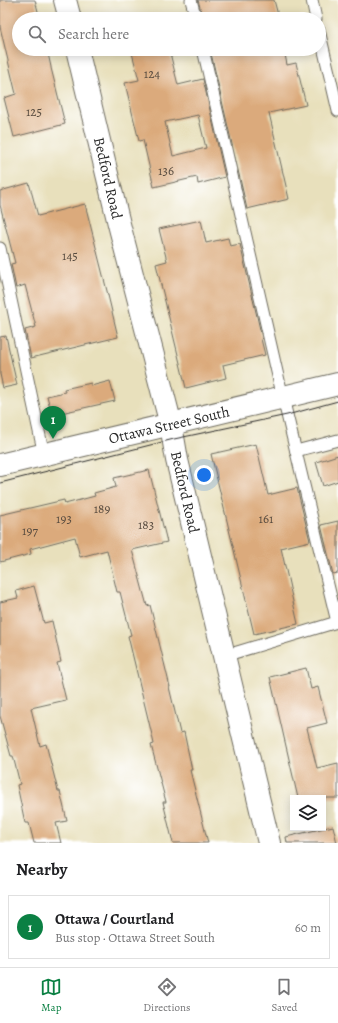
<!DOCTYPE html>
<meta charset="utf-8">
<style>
:root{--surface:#fff;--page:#f2f2f2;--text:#202124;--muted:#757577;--line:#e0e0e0;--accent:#0b8043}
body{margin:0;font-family:Alegreya,serif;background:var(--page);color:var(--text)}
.controls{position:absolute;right:12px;bottom:12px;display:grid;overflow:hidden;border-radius:0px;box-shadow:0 2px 10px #0003}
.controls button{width:36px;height:36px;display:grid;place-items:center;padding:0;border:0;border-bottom:1px solid var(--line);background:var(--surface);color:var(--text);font:20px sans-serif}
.you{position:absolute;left:204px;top:475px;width:14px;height:14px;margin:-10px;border:3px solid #fff;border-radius:50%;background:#1a73e8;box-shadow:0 0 0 6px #1a73e833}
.badge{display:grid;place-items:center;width:26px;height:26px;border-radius:50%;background:var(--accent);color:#fff;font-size:13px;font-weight:700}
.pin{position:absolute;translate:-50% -33px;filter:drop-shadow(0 1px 2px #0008)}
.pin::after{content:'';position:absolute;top:21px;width:14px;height:12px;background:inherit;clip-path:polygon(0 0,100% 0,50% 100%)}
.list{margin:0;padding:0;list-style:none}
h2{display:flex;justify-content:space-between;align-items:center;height:52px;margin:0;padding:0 16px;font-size:17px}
h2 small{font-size:13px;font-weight:400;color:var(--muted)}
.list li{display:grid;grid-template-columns:26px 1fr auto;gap:12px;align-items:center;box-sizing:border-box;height:64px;margin:0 8px 8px;padding:0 8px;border:1px solid var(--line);border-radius:0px}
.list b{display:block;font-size:15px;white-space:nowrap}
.list p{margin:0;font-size:13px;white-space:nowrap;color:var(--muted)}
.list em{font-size:13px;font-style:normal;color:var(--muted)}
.icon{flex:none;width:22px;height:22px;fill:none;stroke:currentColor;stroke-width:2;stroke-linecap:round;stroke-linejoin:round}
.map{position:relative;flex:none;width:338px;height:843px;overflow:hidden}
.search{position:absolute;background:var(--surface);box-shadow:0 2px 10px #0003;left:12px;right:12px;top:12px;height:44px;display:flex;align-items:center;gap:10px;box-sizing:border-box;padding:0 14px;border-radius:22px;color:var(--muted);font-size:15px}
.sheet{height:124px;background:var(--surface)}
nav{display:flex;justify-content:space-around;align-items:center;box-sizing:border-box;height:56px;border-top:1px solid var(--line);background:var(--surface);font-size:11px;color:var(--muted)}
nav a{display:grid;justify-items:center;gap:2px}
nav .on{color:var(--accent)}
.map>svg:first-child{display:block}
.building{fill:#dbaa7b;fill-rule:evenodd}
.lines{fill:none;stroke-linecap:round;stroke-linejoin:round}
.lane-casing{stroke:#6d6a5e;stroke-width:13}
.street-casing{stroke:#6d6a5e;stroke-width:24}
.secondary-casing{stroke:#6d6a5e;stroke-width:24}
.lane{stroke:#fff;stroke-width:11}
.street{stroke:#fff;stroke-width:22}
.secondary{stroke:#fff;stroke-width:22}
.tram{stroke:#2b2b2b;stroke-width:1}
.labels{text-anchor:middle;stroke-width:3;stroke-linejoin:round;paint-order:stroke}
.number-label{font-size:13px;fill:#574b3f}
.street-label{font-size:15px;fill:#2b2b2b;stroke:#fff}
</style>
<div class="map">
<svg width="338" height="843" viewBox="0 0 338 843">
<rect width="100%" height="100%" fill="#fff"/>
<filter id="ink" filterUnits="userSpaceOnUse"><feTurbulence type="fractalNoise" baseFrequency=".025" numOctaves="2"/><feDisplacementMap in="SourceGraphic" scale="8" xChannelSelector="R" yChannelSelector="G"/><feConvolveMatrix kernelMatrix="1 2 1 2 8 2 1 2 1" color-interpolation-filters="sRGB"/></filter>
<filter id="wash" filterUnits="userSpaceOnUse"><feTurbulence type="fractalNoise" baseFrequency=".012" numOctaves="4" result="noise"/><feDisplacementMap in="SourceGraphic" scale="16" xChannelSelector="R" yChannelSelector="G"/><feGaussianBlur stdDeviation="0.9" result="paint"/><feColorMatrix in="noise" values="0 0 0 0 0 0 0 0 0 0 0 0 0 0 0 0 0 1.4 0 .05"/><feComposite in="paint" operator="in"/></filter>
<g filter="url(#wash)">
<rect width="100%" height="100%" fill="#e8e0bc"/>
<g id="blocks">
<!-- building -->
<g class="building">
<polygon points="0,0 35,0 40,19 19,19 19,49 47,49 51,67 51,68 65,124 14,137 4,98 16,94 0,27"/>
<polygon points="198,0 274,0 279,19 203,19"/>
<path d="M131,49H169L178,85L203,79L225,177L198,184L197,177L154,187L143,140L139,141L125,83L139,80ZM198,115L206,148L173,156L165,122Z"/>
<polygon points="210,49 284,49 287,65 296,63 306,105 269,113 289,199 247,209"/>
<polygon points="29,183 38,216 85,204 108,295 118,337 31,358 25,330 36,327 25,285 16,288 11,264 15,263 0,205 0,191"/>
<polygon points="201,220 206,243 228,238 230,246 240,244 262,338 261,339 265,355 223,365 226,378 186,388 156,264 167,261 159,229"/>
<polygon points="6,336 17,385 3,388 0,374 0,337"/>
<polygon points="110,381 115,401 52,415 47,396 65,392 64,389 91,383 91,386"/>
<polygon points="256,444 268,495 297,488 310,541 281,548 298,624 254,634 211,454"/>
<polygon points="338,455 338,481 323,486 316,462"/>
<polygon points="149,470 167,542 132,550 147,606 150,605 170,687 169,687 180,733 184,732 192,770 190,770 208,843 173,843 163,802 166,802 151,745 154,744 152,735 128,636 131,635 120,592 117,592 107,550 80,557 75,537 30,549 31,554 0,562 0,515 64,500 65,504 95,496 94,493 116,487 114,478"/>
<polygon points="338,521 338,573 333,574 321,525"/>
<polygon points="34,586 44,623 52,621 61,662 57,663 66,700 31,708 40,746 46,744 58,791 60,791 67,821 56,823 61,843 34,843 29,823 25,823 17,785 20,784 13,756 11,756 0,716 0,602 18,598 16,591"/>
<polygon points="306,668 311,689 318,687 327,723 307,728 317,768 338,763 338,798 298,798 270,677"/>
<polygon points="333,826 337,843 287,843 286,837"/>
</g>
</g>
</g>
<g filter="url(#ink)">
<use href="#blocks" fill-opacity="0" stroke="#6d6a5e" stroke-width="1"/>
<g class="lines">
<defs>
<g id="lane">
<polyline points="191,0 196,19"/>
<polyline points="312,0 316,19"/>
<polyline points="319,30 338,111"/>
<polyline points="203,49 283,398 337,622 224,656"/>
<polyline points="0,248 44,455"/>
<polyline points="296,451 338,440"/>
</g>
<g id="street">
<polyline points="65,0 70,19"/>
<polyline points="77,49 119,224 171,425 177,460 269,843"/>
</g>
<polyline id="secondary" points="0,465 338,384"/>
</defs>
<!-- lane casing -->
<use href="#lane" class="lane-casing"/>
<!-- street casing -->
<use href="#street" class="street-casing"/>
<!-- secondary casing -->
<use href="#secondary" class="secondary-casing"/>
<!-- lane -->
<use href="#lane" class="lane"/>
<!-- street -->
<use href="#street" class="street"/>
<!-- secondary -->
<use href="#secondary" class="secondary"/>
<!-- tram -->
<polyline class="tram" points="0,483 174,439 287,415 338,401"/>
</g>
</g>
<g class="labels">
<!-- number labels -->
<g class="number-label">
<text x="152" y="78">124</text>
<text x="34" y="116">125</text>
<text x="166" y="175">136</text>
<text x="70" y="260">145</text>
<text x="102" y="513">189</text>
<text x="64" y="523">193</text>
<text x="266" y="523">161</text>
<text x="146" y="529">183</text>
<text x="30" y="535">197</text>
</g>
<!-- street labels -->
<g class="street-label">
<text transform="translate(108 178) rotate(77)" y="5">Bedford Road</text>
<text transform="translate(169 425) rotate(-13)" y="5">Ottawa Street South</text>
<text transform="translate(185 492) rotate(77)" y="5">Bedford Road</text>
</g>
</g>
</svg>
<div class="controls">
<button><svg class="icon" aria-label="layers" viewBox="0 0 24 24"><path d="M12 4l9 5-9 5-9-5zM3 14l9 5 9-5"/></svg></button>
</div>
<div class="you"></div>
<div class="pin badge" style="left:53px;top:439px">1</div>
<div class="search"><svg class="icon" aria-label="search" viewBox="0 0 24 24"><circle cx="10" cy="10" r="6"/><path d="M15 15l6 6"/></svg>Search here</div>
</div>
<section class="sheet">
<h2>Nearby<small></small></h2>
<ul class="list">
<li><span class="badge">1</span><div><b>Ottawa / Courtland</b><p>Bus stop · Ottawa Street South</p></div><em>60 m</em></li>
</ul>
</section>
<nav>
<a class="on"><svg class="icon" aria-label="map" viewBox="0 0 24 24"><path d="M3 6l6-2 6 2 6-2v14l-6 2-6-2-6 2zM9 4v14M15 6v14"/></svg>Map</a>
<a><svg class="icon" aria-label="directions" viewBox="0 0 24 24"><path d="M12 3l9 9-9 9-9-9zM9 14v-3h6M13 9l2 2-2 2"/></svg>Directions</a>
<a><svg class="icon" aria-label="saved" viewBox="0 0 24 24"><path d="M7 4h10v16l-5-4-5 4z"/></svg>Saved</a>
</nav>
